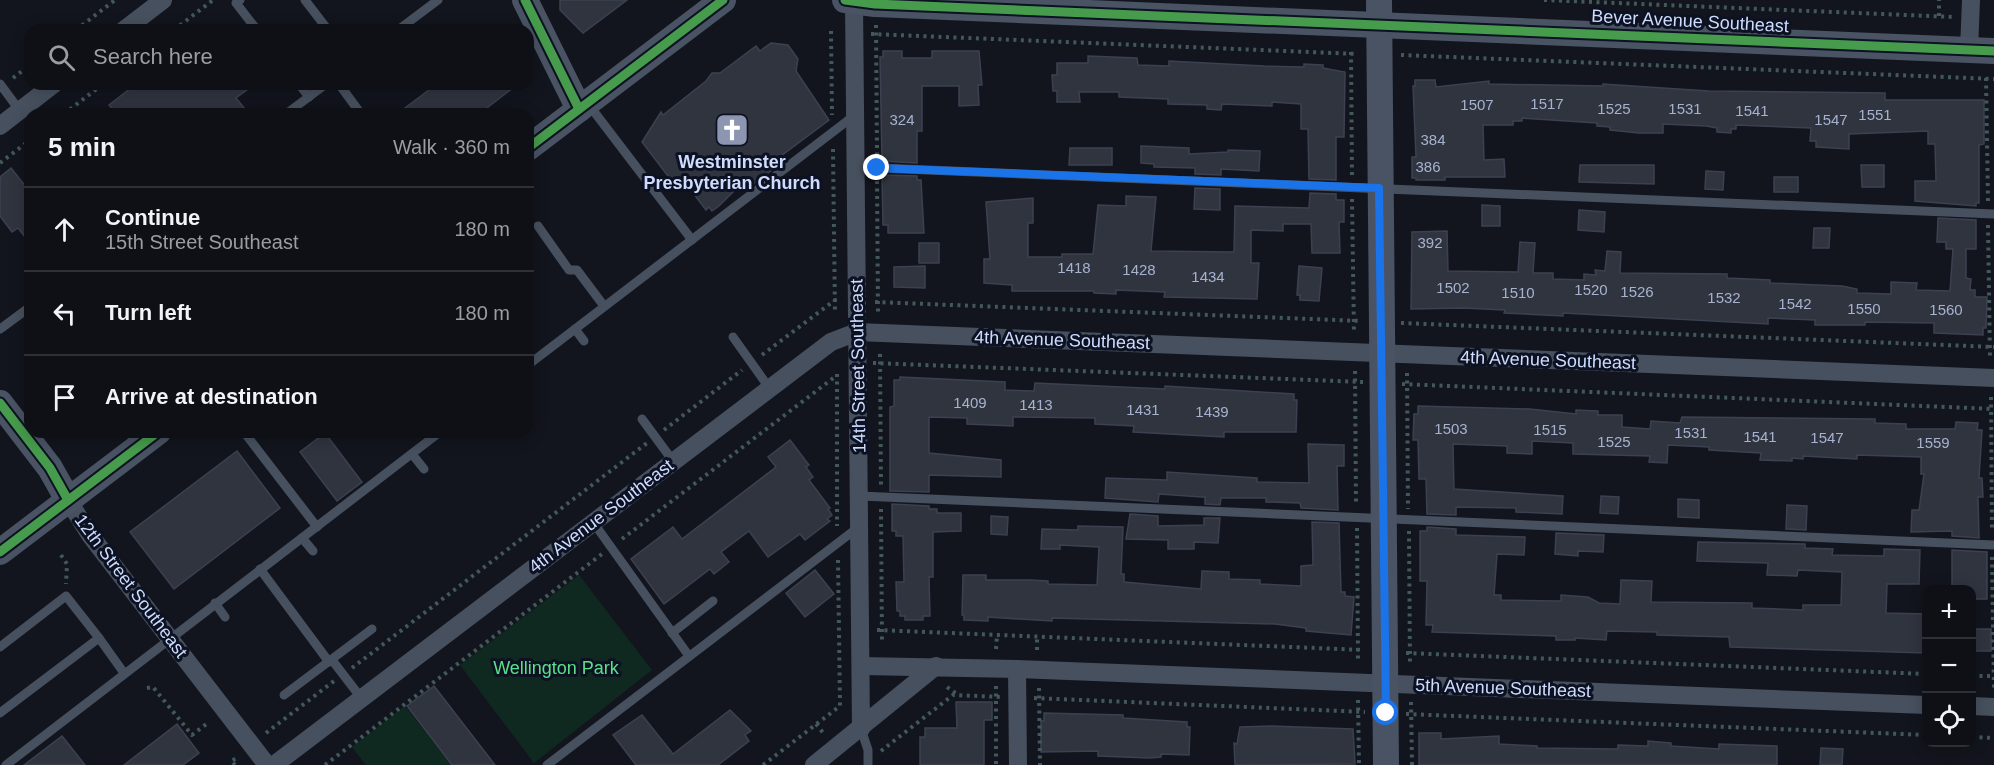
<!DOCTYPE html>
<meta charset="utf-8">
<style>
:root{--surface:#0e1016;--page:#17191f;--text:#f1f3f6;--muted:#9b9da1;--line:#2e3035}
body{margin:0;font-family:Helvetica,sans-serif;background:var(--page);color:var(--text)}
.controls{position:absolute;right:18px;bottom:18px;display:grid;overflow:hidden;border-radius:12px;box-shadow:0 3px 15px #0003}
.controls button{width:54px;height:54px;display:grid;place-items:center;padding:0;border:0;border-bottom:2px solid var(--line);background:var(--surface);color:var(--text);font:30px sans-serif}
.stop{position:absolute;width:18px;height:18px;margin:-14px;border:4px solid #1a73e8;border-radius:50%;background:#fff}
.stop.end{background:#1a73e8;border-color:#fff;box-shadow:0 2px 6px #0008}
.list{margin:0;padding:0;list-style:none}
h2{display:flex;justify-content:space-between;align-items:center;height:78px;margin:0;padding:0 24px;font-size:26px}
h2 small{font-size:20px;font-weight:400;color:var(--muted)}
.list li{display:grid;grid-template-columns:39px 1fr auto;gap:18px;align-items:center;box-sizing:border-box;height:84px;padding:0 24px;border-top:2px solid var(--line)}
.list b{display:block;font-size:22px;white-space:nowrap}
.list p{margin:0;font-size:20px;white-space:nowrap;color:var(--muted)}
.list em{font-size:20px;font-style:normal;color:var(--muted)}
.icon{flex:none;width:33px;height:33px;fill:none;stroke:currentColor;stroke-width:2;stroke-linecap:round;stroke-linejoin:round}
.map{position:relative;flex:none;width:1994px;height:765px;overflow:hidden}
.search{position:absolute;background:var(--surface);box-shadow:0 3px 15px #0003;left:24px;top:24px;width:510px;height:66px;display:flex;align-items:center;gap:15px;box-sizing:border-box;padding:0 21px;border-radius:18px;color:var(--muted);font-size:22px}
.panel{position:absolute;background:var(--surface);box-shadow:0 3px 15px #0003;left:24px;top:108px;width:510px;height:330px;border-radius:18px}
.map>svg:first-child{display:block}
.green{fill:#102920}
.building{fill:#30343f;stroke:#3c4151;stroke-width:1.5}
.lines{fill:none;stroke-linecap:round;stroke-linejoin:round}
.path{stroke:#43585a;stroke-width:4;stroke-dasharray:3 4.5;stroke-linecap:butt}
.lane{stroke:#47505e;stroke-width:9}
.street{stroke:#47505e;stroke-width:18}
.secondary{stroke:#495364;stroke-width:26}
.cycleway-casing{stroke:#0d1222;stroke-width:13}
.cycleway{stroke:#469c4c;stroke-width:9}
.route{stroke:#1a73e8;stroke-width:8}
.labels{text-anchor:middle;stroke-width:6;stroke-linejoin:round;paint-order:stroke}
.number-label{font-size:15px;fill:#a6b2cf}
.street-label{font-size:18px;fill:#cedcff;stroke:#0d1222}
.poi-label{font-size:18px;font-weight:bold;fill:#cedcff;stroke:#0d1222}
.park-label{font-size:18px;fill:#5ae088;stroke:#0d1222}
</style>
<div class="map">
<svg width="1994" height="765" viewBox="0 0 1994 765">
<rect width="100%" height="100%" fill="#12151d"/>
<!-- green -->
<g class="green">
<polygon points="579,575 652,670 534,763 460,665"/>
<polygon points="405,706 451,765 366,765 352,747"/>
</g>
<!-- building -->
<g class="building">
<polygon points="560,0 627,0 583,33 560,10"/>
<polygon points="771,43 788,45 798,59 796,71 829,120 773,162 776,167 747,189 742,183 719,206 712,211 709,207 706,210 685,182 677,188 642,142 661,112 663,115 706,81 712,73 720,73 756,46 760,51"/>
<polygon points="883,51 902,51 902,58 932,58 932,51 979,51 982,85 978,85 979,105 959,106 959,86 922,86 922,131 917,131 917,163 882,161 880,57 883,57"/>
<polygon points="1088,56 1137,58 1138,65 1169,66 1169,61 1264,66 1304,67 1304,64 1323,65 1323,68 1345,72 1344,137 1336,137 1336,180 1309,179 1308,129 1301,129 1301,104 1272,102 1272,106 1222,104 1221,110 1207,109 1207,105 1168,104 1168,99 1119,97 1119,92 1079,92 1080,102 1057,102 1057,91 1053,91 1052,75 1057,75 1057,63 1088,63"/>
<polygon points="1415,80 1435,80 1436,87 1489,81 1489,84 1603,86 1603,84 1709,91 1885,93 1885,100 1984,100 1984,144 1979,145 1979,203 1976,203 1976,206 1915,201 1915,181 1936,181 1935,144 1928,144 1928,131 1849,134 1849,149 1816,147 1816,141 1810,141 1811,128 1736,125 1736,129 1731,129 1731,133 1717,132 1717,128 1706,126 1663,124 1663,133 1639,133 1610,130 1610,127 1597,126 1597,123 1522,118 1522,121 1513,121 1513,125 1483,125 1484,160 1504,159 1505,177 1445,177 1445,180 1416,180 1416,178 1412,178 1412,157 1416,157 1413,86 1415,86"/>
<polygon points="136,84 255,84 236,98 249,114 117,114 109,105"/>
<polygon points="437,84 518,84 479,114 397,114"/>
<polygon points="1141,146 1189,148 1189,154 1228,152 1228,150 1260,151 1259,171 1221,169 1221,175 1195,174 1195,168 1154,167 1154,164 1141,163"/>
<polygon points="1070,148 1112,148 1112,165 1069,165"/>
<polygon points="1580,165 1654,165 1654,184 1579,182"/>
<polygon points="1861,165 1884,165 1884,187 1862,187"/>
<polygon points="11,168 30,192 30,243 18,228 12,232 0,216 0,177"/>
<polygon points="1706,171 1724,172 1723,190 1705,189"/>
<polygon points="882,175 917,176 917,180 921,180 924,233 888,233 888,225 883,225"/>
<rect x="1774" y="177" width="24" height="15"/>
<polygon points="1195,188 1220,189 1220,210 1194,209"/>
<polygon points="1310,193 1336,194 1336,200 1344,200 1344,222 1339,222 1340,253 1312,253 1311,224 1283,224 1283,231 1251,230 1251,263 1259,263 1257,299 1164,297 1165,292 1116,290 1116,294 1094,293 1094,291 1012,291 1012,285 984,283 984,259 990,259 986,202 1033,198 1033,223 1028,223 1028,257 1062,257 1062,254 1093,254 1098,205 1126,206 1126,196 1156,197 1151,251 1234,252 1235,206 1309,208"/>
<polygon points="1482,205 1500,206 1500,226 1482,226"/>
<polygon points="1579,210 1605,212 1604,232 1578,230"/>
<polygon points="1938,218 1976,220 1976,249 1966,249 1966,278 1971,279 1970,290 1975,290 1975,297 1987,297 1986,328 1983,328 1983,335 1934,333 1934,323 1865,322 1865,325 1815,325 1815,320 1768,318 1768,324 1563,313 1563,316 1504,313 1505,310 1463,308 1411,309 1412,232 1447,231 1448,271 1518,272 1520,242 1535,243 1533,273 1553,273 1553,279 1584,280 1584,274 1596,275 1595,270 1605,271 1607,251 1621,252 1620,273 1727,274 1727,278 1770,280 1770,283 1842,286 1857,289 1857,293 1891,294 1891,282 1917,283 1916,290 1950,291 1953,249 1946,249 1946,242 1937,242"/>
<polygon points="1814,228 1830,228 1829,248 1813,248"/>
<rect x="919" y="243" width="20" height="20"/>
<polygon points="925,266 925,288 894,287 894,267"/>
<polygon points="1299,266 1322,268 1319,301 1300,300 1300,295 1297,295"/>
<polygon points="900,377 1005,382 1005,390 1034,391 1035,383 1165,389 1165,386 1294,394 1294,400 1297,400 1296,432 1224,432 1224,437 1133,432 1134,426 1095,424 1095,418 1013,417 1013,426 967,424 967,418 929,417 929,453 1001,460 1001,477 929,475 929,492 890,491 890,407 894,406 894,380 900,380"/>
<polygon points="1418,406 1530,409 1576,414 1576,410 1598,411 1598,415 1622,415 1622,427 1650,429 1651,421 1680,423 1682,417 1875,419 1875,423 1906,424 1906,429 1955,429 1956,422 1978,423 1977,430 1982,430 1979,478 1982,478 1983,497 1978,497 1979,538 1952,536 1952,531 1911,532 1912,510 1919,510 1924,474 1921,474 1921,457 1857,455 1857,459 1803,456 1803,459 1792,458 1792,461 1760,460 1761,453 1709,450 1709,447 1668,445 1667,463 1649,462 1650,456 1573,454 1573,443 1532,441 1532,454 1507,453 1507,446 1453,444 1454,489 1563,496 1562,514 1516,512 1516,508 1456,507 1456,515 1427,514 1426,479 1419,479 1418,440 1413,440 1414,414 1418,414"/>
<polygon points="325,433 362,482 337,501 300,452"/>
<polygon points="790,440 809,465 806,467 813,477 809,480 830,508 828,509 832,515 827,519 830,521 805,540 800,534 768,557 749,531 721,552 729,562 714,574 710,569 664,604 631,559 673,527 682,539 776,467 768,457"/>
<polygon points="1308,444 1344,445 1344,466 1337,466 1338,510 1301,508 1300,503 1266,502 1266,498 1221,498 1220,505 1205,504 1205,497 1202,497 1159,494 1158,502 1105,498 1106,478 1167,480 1167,472 1257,478 1257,482 1309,483"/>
<polygon points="237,451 280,508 174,589 130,532"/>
<polygon points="1601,496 1619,497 1618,514 1600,513"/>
<polygon points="1678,499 1699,500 1699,518 1678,517"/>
<polygon points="892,504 929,506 929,509 937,509 937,513 961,513 961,531 933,532 933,577 929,577 930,616 923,616 923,620 905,620 905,616 900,616 900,611 897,611 896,582 904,582 903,536 896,536 896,531 892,531"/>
<polygon points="1787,505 1807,506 1806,530 1786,529"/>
<polygon points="1130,514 1158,516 1158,526 1204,525 1204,518 1220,518 1218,543 1194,542 1194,549 1168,549 1168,540 1126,539"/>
<polygon points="991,516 1008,517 1007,535 991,534"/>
<polygon points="1312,522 1339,523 1341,592 1345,592 1345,596 1354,597 1351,635 1306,631 1306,628 1275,624 1052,618 1052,621 988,617 988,621 964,620 964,615 962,615 963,575 986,575 986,580 1031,580 1048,581 1048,584 1097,585 1099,547 1060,545 1060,549 1041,549 1042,529 1078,530 1078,526 1123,527 1121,574 1124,574 1124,582 1201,589 1202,571 1229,572 1229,579 1260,580 1260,584 1301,586 1301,566 1313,565"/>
<polygon points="1427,527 1456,529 1456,535 1525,537 1524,555 1497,554 1494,595 1501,595 1501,600 1561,601 1561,595 1588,597 1599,603 1620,604 1621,580 1652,581 1651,602 1752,603 1752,608 1803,610 1803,605 1841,605 1842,572 1798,570 1797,576 1767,575 1768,563 1697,561 1698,542 1805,544 1805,548 1833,549 1832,555 1884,556 1884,549 1920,550 1919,584 1887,584 1886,613 1926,614 1926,653 1730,647 1729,637 1657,635 1657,632 1607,631 1606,640 1575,638 1575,640 1556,640 1556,636 1432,632 1433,625 1426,625 1427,581 1420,581 1420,531 1427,531"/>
<polygon points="1556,533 1604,535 1603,552 1578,551 1578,556 1555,554"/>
<polygon points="1952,550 1987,552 1987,599 1971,599 1971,590 1952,590"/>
<polygon points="815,570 834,594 805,617 786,593"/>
<rect x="1971" y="629" width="20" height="22"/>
<polygon points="434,686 495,765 452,765 407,706"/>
<polygon points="956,702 992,702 992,720 984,720 984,765 920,765 920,737 925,737 925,728 957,728"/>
<polygon points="730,710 751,731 745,735 749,741 718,765 636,765 613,735 642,715 673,754"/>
<polygon points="1044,713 1123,715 1123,718 1187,722 1187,727 1190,727 1189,755 1161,754 1161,757 1150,758 1098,756 1098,751 1041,752 1041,721 1044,721"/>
<polygon points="177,724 199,753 183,765 124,765"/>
<polygon points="1272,726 1353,729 1355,764 1235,765 1234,743 1237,744 1240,727"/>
<polygon points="1419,733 1441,733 1441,739 1499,736 1499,744 1537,746 1537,748 1618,749 1618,745 1648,746 1648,741 1671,743 1671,746 1719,749 1719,744 1777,746 1777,765 1419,765"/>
<polygon points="62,736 85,765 24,765"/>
<polygon points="1821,748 1843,749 1842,765 1820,765"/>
</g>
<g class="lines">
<!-- path -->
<g class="path">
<polyline points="1544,0 1954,17"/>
<polyline points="1939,16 1939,0"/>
<polyline points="876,25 877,156"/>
<polyline points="76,30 115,0"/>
<polyline points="174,30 213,0"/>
<polyline points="831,31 832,115"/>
<polyline points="871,34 1358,54"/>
<polyline points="1351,52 1352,176"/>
<polyline points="1401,55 1994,79"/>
<polyline points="13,78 30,65"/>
<polyline points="1986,78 1988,202"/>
<polyline points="64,114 103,84"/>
<polyline points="833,149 835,314"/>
<polyline points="0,163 30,140"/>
<polyline points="877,181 878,312"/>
<polyline points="1352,199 1354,333"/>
<polyline points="1988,225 1990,359"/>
<polyline points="875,302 1362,321"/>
<polyline points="1401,323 1994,347"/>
<polyline points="880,354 881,486"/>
<polyline points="762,355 835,300 841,301"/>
<polyline points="873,363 1363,382"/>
<polyline points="1355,371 1356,506"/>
<polyline points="1407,373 1408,509"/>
<polyline points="837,374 837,526"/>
<polyline points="1402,384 1994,409"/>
<polyline points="1991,397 1992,532"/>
<polyline points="664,430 742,370"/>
<polyline points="881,509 882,643"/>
<polyline points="1357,528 1358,663"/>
<polyline points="1409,531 1410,665"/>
<polyline points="622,539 836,376"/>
<polyline points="61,555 67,564 66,584"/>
<polyline points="1992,557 1994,690"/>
<polyline points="877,630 1364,650"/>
<polyline points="996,649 997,635"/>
<polyline points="1037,650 1037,637"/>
<polyline points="1406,653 1926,674"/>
<polyline points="352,668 647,443"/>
<polyline points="1972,676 1993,676"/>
<polyline points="996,686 996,765"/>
<polyline points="947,687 958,695"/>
<polyline points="147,688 153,687 192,735 209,722"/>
<polyline points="1039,688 1040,765"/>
<polyline points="1034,698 1365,712"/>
<polyline points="1358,700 1359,765"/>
<polyline points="1411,702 1412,765"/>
<polyline points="1406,714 1926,735"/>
<polyline points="816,724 824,734"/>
<polyline points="266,733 334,681"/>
<polyline points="1972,737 1994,738"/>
<polyline points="881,751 953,695 1002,697"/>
<polyline points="235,765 231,761 237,758"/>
<polyline points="325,765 602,554"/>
<polyline points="763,765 840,706 838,560"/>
</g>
<!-- lane -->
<g class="lane">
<polyline points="240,0 236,3 257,30"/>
<polyline points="305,0 328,30"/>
<polyline points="398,30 438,0"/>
<polyline points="0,84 20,111"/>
<polyline points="299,84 309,97"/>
<polyline points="339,84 361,114"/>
<polyline points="589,105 692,240"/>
<polyline points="286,114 326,84"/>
<polyline points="855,167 1994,214"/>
<polyline points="538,226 569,270 577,270 604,306"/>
<polyline points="0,329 30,307"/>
<polyline points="575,329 584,341"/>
<polyline points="733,337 770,389"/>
<polyline points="528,365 855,115"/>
<polyline points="642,419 673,461"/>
<polyline points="244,432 317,527"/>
<polyline points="412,454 424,469"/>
<polyline points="860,496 1994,545"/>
<polyline points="593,522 689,656"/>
<polyline points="302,538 313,551"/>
<polyline points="260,569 329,662"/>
<polyline points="215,603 225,617"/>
<polyline points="672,633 713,601"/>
<polyline points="99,638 124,673"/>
<polyline points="0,647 66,596 99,638 0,713"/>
<polyline points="332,660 362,699"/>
<polyline points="284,695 372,629"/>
<polyline points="861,729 868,750 868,765"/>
<polyline points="6,765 440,432"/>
<polyline points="547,765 860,526"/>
</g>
<!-- street -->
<g class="street">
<polyline points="854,3 861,729"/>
<polyline points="124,30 163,0"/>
<polyline points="1969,50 1971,0"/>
<polyline points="0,126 54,84"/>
<polyline points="68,500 90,535 267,765"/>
<polyline points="861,666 1017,669 1926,705"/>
<polyline points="1017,669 1018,765"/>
<polyline points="1972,706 1994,707"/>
<polyline points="274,765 831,342 857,332 1994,378"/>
<polyline points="814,765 936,666"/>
</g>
<!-- secondary -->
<g class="secondary">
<polyline points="525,0 579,109"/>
<polyline points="845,0 875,4 1994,51"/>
<polyline points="1379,0 1386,765"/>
<polyline points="528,148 723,0"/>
<polyline points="0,403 50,468 68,500"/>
<polyline points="0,552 158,432"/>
</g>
<defs>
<g id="cycleway">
<polyline points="525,0 579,109"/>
<polyline points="845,0 875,4 1994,51"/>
<polyline points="528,148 723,0"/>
<polyline points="0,403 50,468 68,500"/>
<polyline points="0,552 158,432"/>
</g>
</defs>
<!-- cycleway casing -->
<use href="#cycleway" class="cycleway-casing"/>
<!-- cycleway -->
<use href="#cycleway" class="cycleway"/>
</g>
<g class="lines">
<!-- route -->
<polyline class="route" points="877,168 1379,188 1386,713"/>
</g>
<!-- icons -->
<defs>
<symbol id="church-square" viewBox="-11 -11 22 22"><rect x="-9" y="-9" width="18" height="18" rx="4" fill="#8c96b0" stroke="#0d1222"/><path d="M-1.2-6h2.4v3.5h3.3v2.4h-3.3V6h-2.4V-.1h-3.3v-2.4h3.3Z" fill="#fff"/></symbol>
</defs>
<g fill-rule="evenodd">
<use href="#church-square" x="713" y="111" width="38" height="38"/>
</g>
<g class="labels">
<!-- number labels -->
<g class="number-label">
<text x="1547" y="109">1517</text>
<text x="1477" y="110">1507</text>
<text x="1614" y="114">1525</text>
<text x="1685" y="114">1531</text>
<text x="1752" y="116">1541</text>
<text x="1875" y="120">1551</text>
<text x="902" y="125">324</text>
<text x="1831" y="125">1547</text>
<text x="1433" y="145">384</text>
<text x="1428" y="172">386</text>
<text x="1430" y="248">392</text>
<text x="1074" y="273">1418</text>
<text x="1139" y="275">1428</text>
<text x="1208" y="282">1434</text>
<text x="1453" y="293">1502</text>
<text x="1591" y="295">1520</text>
<text x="1637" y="297">1526</text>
<text x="1518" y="298">1510</text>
<text x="1724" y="303">1532</text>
<text x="1795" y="309">1542</text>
<text x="1864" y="314">1550</text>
<text x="1946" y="315">1560</text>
<text x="970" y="408">1409</text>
<text x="1036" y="410">1413</text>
<text x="1143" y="415">1431</text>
<text x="1212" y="417">1439</text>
<text x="1451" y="434">1503</text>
<text x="1550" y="435">1515</text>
<text x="1691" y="438">1531</text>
<text x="1760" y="442">1541</text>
<text x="1827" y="443">1547</text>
<text x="1614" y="447">1525</text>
<text x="1933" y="448">1559</text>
</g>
<!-- street labels -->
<g class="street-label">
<text transform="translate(1690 21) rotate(3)" y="6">Bever Avenue Southeast</text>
<text transform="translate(1062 340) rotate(2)" y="6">4th Avenue Southeast</text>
<text transform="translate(1548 360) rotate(2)" y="6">4th Avenue Southeast</text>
<text transform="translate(858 366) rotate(-91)" y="6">14th Street Southeast</text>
<text transform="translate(601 516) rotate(-37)" y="6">4th Avenue Southeast</text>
<text transform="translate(131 586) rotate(53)" y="6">12th Street Southeast</text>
<text transform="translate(1503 688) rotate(2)" y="6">5th Avenue Southeast</text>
</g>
<!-- poi labels -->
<g class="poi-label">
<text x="732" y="168">Westminster<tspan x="732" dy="21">Presbyterian Church</tspan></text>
</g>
<!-- park labels -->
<g class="park-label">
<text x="556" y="674">Wellington Park</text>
</g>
</g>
</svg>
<div class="controls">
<button>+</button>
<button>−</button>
<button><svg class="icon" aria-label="locate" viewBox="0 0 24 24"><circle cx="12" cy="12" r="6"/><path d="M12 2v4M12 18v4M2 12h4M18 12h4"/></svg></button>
</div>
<div class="stop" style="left:1386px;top:713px"></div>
<div class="stop end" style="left:877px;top:168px"></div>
<div class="search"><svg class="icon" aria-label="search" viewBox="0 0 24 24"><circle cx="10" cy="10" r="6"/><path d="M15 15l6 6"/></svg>Search here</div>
<section class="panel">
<h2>5 min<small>Walk · 360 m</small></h2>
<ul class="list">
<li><svg class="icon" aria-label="ahead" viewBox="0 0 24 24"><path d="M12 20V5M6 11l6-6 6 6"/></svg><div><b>Continue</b><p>15th Street Southeast</p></div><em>180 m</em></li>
<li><svg class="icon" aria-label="left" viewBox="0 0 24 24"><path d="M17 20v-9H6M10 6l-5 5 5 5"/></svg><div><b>Turn left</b></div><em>180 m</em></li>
<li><svg class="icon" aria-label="arrive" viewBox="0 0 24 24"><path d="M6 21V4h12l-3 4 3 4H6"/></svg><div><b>Arrive at destination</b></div></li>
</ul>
</section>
</div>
